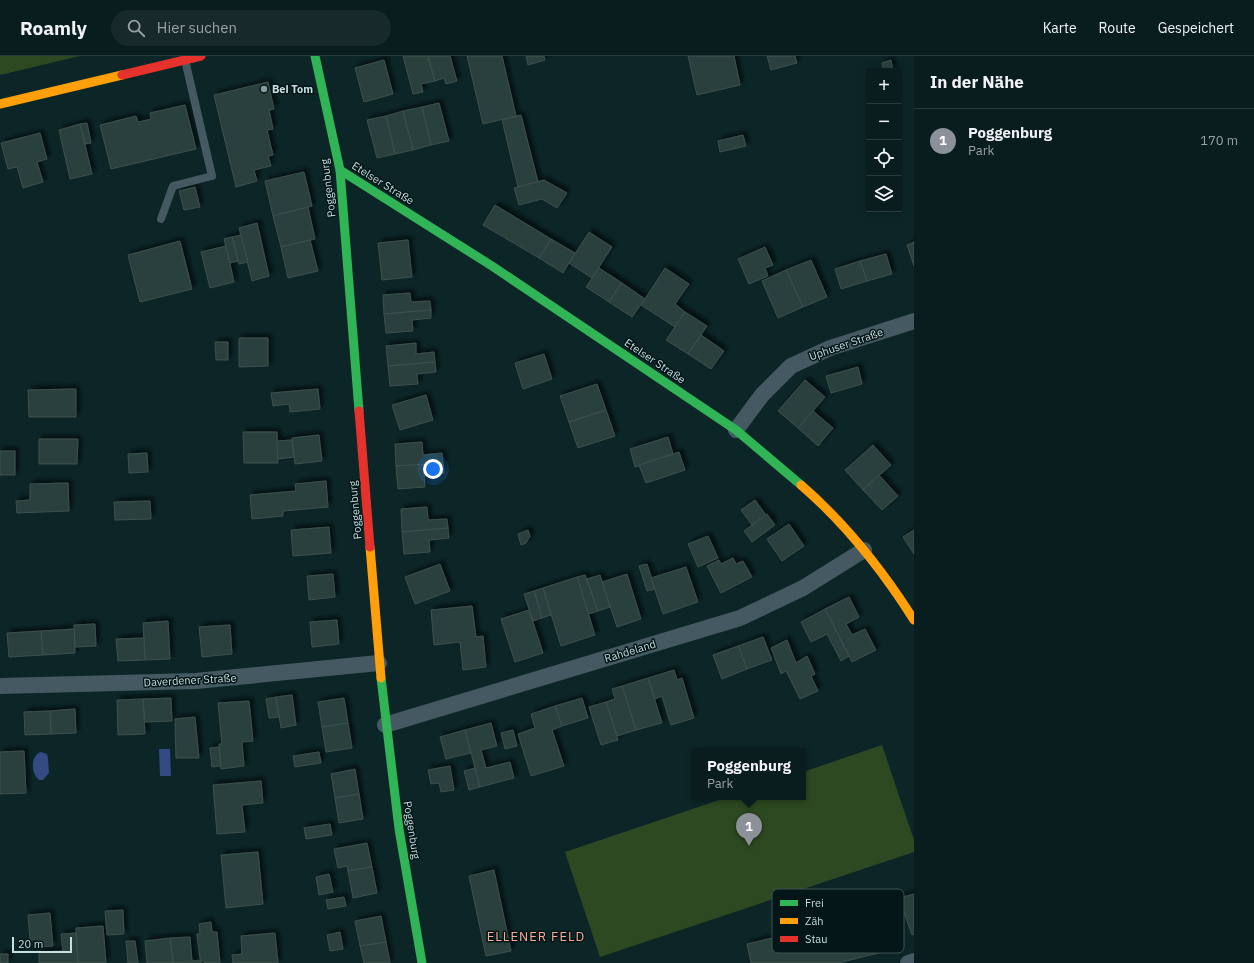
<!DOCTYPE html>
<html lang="de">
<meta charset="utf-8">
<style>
:root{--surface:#091c1e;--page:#17292b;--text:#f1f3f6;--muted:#99a1a4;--line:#293a3c;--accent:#8c9099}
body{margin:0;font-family:"IBM Plex Sans",sans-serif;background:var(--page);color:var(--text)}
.controls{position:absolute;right:12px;top:12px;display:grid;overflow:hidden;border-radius:0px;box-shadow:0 2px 10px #0003}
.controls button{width:36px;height:36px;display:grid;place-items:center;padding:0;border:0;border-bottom:1px solid var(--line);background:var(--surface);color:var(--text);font:20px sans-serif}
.scale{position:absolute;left:12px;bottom:10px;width:60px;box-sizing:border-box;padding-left:4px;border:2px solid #c8dfe0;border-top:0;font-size:11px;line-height:14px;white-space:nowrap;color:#c8dfe0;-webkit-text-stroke:3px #041617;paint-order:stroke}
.you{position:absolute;left:433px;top:413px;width:14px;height:14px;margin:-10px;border:3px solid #fff;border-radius:50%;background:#1a73e8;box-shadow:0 0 0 6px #1a73e833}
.badge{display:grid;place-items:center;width:26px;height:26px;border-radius:50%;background:var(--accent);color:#fff;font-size:13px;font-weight:700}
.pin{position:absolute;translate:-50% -33px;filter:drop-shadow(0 1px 2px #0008)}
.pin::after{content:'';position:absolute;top:21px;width:14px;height:12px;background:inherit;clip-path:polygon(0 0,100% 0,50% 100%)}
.popup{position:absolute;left:692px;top:692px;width:114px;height:52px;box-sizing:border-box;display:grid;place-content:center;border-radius:0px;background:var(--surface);filter:drop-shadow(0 1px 3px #0005);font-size:13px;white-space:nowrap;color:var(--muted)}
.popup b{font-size:15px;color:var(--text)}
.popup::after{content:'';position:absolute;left:50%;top:100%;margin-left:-8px;border:8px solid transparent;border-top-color:var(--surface)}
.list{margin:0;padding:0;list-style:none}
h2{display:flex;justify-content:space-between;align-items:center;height:52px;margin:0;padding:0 16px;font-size:17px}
h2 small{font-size:13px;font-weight:400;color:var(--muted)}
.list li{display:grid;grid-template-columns:26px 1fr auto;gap:12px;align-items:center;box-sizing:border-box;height:64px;padding:0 16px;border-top:1px solid var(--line)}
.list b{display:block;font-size:15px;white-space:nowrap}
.list p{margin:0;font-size:13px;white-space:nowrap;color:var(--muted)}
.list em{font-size:13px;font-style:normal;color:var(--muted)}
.icon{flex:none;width:22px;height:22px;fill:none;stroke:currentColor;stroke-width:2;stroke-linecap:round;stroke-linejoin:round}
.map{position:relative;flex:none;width:914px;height:907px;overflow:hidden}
header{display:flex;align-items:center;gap:24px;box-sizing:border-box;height:56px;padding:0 20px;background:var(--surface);border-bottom:1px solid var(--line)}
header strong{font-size:19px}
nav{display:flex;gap:22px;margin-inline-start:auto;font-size:14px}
.search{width:280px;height:36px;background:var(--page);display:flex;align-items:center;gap:10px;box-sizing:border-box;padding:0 14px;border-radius:22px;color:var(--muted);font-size:15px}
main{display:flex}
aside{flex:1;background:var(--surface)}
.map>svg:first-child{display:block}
.green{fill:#2d4921}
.water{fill:#334a83}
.building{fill:#2c403e;stroke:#3c504d;filter:url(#shadow)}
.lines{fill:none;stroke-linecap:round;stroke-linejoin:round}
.lane{stroke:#455962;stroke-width:8}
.street{stroke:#455962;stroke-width:16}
.fast{stroke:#30b455;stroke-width:9}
.slow{stroke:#ff9f0a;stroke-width:9}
.jam{stroke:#e5322d;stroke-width:9}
.poi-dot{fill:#869ea0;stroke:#041617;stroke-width:1.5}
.labels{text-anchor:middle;stroke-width:3;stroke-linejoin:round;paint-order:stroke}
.poi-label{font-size:11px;font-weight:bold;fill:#c8dfe0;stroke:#041617;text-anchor:start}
.street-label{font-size:11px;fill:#c8dfe0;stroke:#041617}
.quarter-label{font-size:13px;letter-spacing:1px;fill:#fbab95;stroke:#041617}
.key{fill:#041617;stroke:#3f5253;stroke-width:1}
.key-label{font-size:11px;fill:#c8dfe0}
</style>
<header>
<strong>Roamly</strong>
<div class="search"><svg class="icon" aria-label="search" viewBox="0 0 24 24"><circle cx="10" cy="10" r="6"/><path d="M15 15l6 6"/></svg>Hier suchen</div>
<nav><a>Karte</a><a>Route</a><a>Gespeichert</a></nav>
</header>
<main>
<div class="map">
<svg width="914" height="907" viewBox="0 0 914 907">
<defs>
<filter id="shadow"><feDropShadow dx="3.5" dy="-3.5" stdDeviation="2" flood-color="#0009"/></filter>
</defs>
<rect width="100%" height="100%" fill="#0c2628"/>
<!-- green -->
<g class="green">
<polygon points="0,0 80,0 0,19"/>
<polygon points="882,689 914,784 914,796 600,901 565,796 728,741 803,741 803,716"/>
</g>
<!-- water -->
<g class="water">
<polygon points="159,693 170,693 171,720 160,720"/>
<path d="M41,696L47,698L48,703L49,717L43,724H39C31,718 30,699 41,696Z"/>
</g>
<!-- building -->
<g class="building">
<polygon points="403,0 428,0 435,25 421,28 423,36 413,38"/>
<polygon points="428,0 450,0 457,25 446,28 444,22 435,25"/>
<polygon points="467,0 502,0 516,60 483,68"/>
<polygon points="526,0 544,0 545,4 528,9"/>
<polygon points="688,0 734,0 740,29 697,39"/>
<polygon points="767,0 795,0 797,7 771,14"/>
<polygon points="384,4 393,38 364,46 355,12"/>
<polygon points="891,4 893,15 884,15 882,7"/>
<polygon points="268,26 274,53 269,54 273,73 267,74 273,99 268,100 271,110 254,114 257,125 236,131 214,39"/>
<polygon points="439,47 449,85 431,89 422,51"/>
<polygon points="185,49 196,93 111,113 100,69 136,60 138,66 151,63 150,57"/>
<polygon points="422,51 431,89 413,94 403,55"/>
<polygon points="403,55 413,94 395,98 386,60"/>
<polygon points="521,59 538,126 518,131 502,64"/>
<polygon points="386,60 395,98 377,102 367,64"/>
<polygon points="87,67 91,87 85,88 80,68"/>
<polygon points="80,68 92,118 70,123 59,74"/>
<polygon points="40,77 47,103 37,106 43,126 23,132 17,111 8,113 1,87"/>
<polygon points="743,79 746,90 720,96 718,85"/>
<polygon points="304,116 312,150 273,160 265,125"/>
<polygon points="544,124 567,137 557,152 542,143 519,149 514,132"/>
<polygon points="195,131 200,151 184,154 179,135"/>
<polygon points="495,149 551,183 539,202 483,169"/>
<polygon points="308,151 315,183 281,191 273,160"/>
<polygon points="257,167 269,220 252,225 239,172"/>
<polygon points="589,176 612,191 592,222 569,207"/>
<polygon points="241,179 248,206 239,208 232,181"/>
<polygon points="232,181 238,205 230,207 224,183"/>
<polygon points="551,183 575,197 563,217 539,202"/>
<polygon points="310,184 318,215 288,222 281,191"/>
<polygon points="408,184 412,221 382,224 378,187"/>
<polygon points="180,185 192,233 140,246 128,199"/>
<polygon points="914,186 914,210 907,189"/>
<polygon points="226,190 234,226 210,232 201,196"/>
<polygon points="765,191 773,209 765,212 768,220 749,228 738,203"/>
<polygon points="886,198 892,218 867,225 860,205"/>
<polygon points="811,204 827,241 803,251 786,214"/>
<polygon points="860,205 867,225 841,233 835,213"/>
<polygon points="599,212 622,227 609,246 586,231"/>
<polygon points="665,212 689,228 675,248 685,256 675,271 641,249"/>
<polygon points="786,214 803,251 778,262 762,225"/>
<polygon points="622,227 645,243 632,261 609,246"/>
<polygon points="410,237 411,246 430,245 431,254 384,258 383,239"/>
<polygon points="431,254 431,262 412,264 413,275 386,277 384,258"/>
<polygon points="685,256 707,270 688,298 666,284"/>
<polygon points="701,279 724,295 711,313 688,298"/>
<polygon points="239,282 268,282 268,310 239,311"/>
<polygon points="215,286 228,286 228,304 216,304"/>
<polygon points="416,287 416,298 434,296 435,306 388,310 386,290"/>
<polygon points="544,298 552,323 523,333 515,307"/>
<polygon points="435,306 436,316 417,318 418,328 390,330 388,310"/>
<polygon points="858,311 862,328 831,337 826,320"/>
<polygon points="805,324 825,341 798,372 778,355"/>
<polygon points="597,328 606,354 569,366 560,340"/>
<polygon points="76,333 76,361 29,361 28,334"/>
<polygon points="318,333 320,353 290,356 289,348 273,350 271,337"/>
<polygon points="426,339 433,364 400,374 392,349"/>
<polygon points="606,354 615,380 578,392 569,366"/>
<polygon points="813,355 833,372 818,390 798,372"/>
<polygon points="243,376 277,376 278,407 244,407"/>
<polygon points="319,379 322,405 295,408 292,382"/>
<polygon points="668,381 673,398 635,411 630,393"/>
<polygon points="39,383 78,383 77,408 39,408"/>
<polygon points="292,384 294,401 278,403 277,385"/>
<polygon points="422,386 423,399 442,397 443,407 396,410 395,388"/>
<polygon points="873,389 891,409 863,434 845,414"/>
<rect x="0" y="395" width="15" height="24"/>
<polygon points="679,396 685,414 646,427 639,409"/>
<polygon points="147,397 148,416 129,417 128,398"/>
<polygon points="443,407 444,417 424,418 425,431 398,433 396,410"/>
<polygon points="879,419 898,440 882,454 863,434"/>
<polygon points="326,425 328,451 283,455 283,460 252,463 250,439 296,435 295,428"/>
<polygon points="68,427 69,455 17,457 16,445 30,444 30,428"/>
<polygon points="755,444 766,459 752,469 741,454"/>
<polygon points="150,445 151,463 115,464 114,446"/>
<polygon points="427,451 428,464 447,463 448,472 402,476 401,453"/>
<polygon points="767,458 775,469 752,486 744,475"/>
<polygon points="789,468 804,490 782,505 767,483"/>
<polygon points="329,471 331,497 293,500 291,474"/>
<polygon points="448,472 449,482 429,484 430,496 404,498 402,476"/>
<polygon points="528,474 530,480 526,487 521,489 518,478"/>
<polygon points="914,474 914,498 903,481"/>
<polygon points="708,480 718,502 698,511 688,488"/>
<polygon points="733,502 736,508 743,505 752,521 721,537 707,510 719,504 721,508"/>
<polygon points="440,508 450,535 415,548 405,521"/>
<polygon points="647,508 655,533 647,535 639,510"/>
<polygon points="686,511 698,546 663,558 651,522"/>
<polygon points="333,518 335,541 309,544 307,520"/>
<polygon points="627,518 641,563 617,571 602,526"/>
<polygon points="585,519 598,555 588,558 577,521"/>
<polygon points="600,519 610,551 598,555 587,523"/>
<polygon points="577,521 595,579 561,590 543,532"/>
<polygon points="543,532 551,559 542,562 534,535"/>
<polygon points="534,535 542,562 533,565 524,538"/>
<polygon points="849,541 859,561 846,568 852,579 865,573 876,594 852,606 825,553"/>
<polygon points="472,550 476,581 483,580 486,611 463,614 460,586 434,589 431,554"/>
<polygon points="825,553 849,600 841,605 827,578 811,586 801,566"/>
<polygon points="529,554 543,597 515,606 501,563"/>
<polygon points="337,564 339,588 312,591 310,566"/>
<polygon points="168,565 170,603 145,604 143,567"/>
<polygon points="95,568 96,590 75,591 74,569"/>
<polygon points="230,569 232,598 202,601 199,571"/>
<polygon points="74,573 75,597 43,599 41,575"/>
<polygon points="41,575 43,599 9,601 7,577"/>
<polygon points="763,581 772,604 747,613 738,590"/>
<polygon points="144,582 145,604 118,605 116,583"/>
<polygon points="787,584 796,607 807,600 815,618 811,620 818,635 800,643 786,615 781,618 771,592"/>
<polygon points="738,590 747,613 722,623 713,599"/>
<polygon points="674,614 677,624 682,622 694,662 671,669 662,640 655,643 648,622"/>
<polygon points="648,622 662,667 636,674 622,630"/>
<polygon points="622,630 636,674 617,680 606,646 615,643 612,633"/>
<polygon points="292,639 296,669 281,672 276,641"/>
<polygon points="276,641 279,661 269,662 266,643"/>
<polygon points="171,642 172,665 145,666 143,643"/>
<polygon points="344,642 348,667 322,671 318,646"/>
<polygon points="582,642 588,662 562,670 555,650"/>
<polygon points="143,643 145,678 118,679 117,644"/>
<polygon points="249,645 253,685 242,686 244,710 221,713 219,688 222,688 218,647"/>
<polygon points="606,646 618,684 601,689 589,651"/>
<polygon points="555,650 562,670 552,674 564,710 531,720 518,678 535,672 531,658"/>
<polygon points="75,653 76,677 51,678 50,655"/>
<polygon points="50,655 51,678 25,679 24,656"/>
<polygon points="195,661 199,702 176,702 175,663"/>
<polygon points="348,667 352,692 326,696 322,671"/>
<polygon points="491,667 497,690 481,694 486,712 510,706 514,722 480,731 465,674"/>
<polygon points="465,674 471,697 446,703 440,681"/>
<polygon points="513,674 517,690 505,693 501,677"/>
<polygon points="219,691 221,710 212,711 210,692"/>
<polygon points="24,695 26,737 0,738 0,696"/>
<polygon points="319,696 321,707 295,711 293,700"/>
<polygon points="450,710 454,734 441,736 439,727 431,728 428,714"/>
<polygon points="475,712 480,731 469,734 464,715"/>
<polygon points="355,713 359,738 335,742 331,718"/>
<polygon points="261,725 263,747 242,749 245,776 217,778 213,729"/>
<polygon points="359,738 363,763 339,767 335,742"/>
<polygon points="330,768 332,779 306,783 304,772"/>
<polygon points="367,787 372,811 348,815 347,810 338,812 334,793"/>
<polygon points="258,796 263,848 226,852 221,799"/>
<polygon points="372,811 377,837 353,842 348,815"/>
<polygon points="494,814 511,895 486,900 469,820"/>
<polygon points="329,818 333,836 319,839 316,821"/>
<polygon points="914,838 914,878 912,879 899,842"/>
<polygon points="344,841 346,850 328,853 326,844"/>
<polygon points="123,854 124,878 107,879 105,855"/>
<polygon points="881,856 891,894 838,907 751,907 747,888"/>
<polygon points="50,857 53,890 35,891 34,884 30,884 28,859"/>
<polygon points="381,860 386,886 360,890 355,865"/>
<polygon points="211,866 212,876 217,876 220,907 205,907 200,903 197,878 200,878 199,868"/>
<polygon points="103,870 106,907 78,907 76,872"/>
<polygon points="340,876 343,893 330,895 327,879"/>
<polygon points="76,877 78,907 39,907 39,896 63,895 61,878"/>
<polygon points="275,877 278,907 233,907 232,899 242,898 241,880"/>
<polygon points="190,881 192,905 201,904 201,907 173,907 170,882"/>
<polygon points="170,882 173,907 147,907 145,885"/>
<polygon points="126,885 135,885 138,907 128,907"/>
<polygon points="386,886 390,907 364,907 360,890"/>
<rect x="0" y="898" width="8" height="9"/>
</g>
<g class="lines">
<!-- lane -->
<polyline class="lane" points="161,163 173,130 212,120 185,4"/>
<!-- street -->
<g class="street">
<polyline points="736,374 762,339 791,310 830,292 914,265"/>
<polyline points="0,630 196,625 379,607"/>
<polyline points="385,669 740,562 803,532 864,494"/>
<polyline points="908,907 914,905"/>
</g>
<!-- fast -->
<g class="fast">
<polyline points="315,0 340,114 359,355"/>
<polyline points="340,114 492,210 736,374 801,429"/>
<polyline points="381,622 399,773 422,907"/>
</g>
<!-- slow -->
<g class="slow">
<polyline points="0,48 122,19"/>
<path d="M801,429C845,467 883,515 914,564"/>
<polyline points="370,491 381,622"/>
</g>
<!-- jam -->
<g class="jam">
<polyline points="122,19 201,0"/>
<polyline points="359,355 370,491"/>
</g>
</g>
<!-- markers -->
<circle class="poi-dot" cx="264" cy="33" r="4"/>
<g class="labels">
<!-- poi labels -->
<g class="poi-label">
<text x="272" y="37">Bei Tom</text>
</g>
<!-- street labels -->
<g class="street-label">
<text transform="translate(383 127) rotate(32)" y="4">Etelser Straße</text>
<text transform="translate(328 132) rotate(-97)" y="4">Poggenburg</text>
<text transform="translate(846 288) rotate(-19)" y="4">Uphuser Straße</text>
<text transform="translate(655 305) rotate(34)" y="4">Etelser Straße</text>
<text transform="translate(355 454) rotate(-95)" y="4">Poggenburg</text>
<text transform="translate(630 595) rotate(-17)" y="4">Rahdeland</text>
<text transform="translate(190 624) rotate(-3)" y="4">Daverdener Straße</text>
<text transform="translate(412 774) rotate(81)" y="4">Poggenburg</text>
</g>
<!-- quarter labels -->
<g class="quarter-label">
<text x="536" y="885">ELLENER FELD</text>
</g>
</g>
<!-- legend -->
<rect x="772" y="833" width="132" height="64" rx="6" class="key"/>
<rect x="780" y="844" width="18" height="6" fill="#30b455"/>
<rect x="780" y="862" width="18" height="6" fill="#ff9f0a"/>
<rect x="780" y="880" width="18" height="6" fill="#e5322d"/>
<g class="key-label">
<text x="805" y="851">Frei</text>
<text x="805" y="869">Zäh</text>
<text x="805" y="887">Stau</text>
</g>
</svg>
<div class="controls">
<button>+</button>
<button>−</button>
<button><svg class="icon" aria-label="locate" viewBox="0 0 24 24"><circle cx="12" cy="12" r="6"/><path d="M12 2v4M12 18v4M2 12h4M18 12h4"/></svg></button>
<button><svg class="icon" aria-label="layers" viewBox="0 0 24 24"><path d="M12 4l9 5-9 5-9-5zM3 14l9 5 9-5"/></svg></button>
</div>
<div class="scale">20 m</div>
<div class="you"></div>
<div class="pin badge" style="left:749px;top:790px">1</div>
<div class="popup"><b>Poggenburg</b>Park</div>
</div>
<aside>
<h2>In der Nähe<small></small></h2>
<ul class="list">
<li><span class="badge">1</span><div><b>Poggenburg</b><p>Park</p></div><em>170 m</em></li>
</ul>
</aside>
</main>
